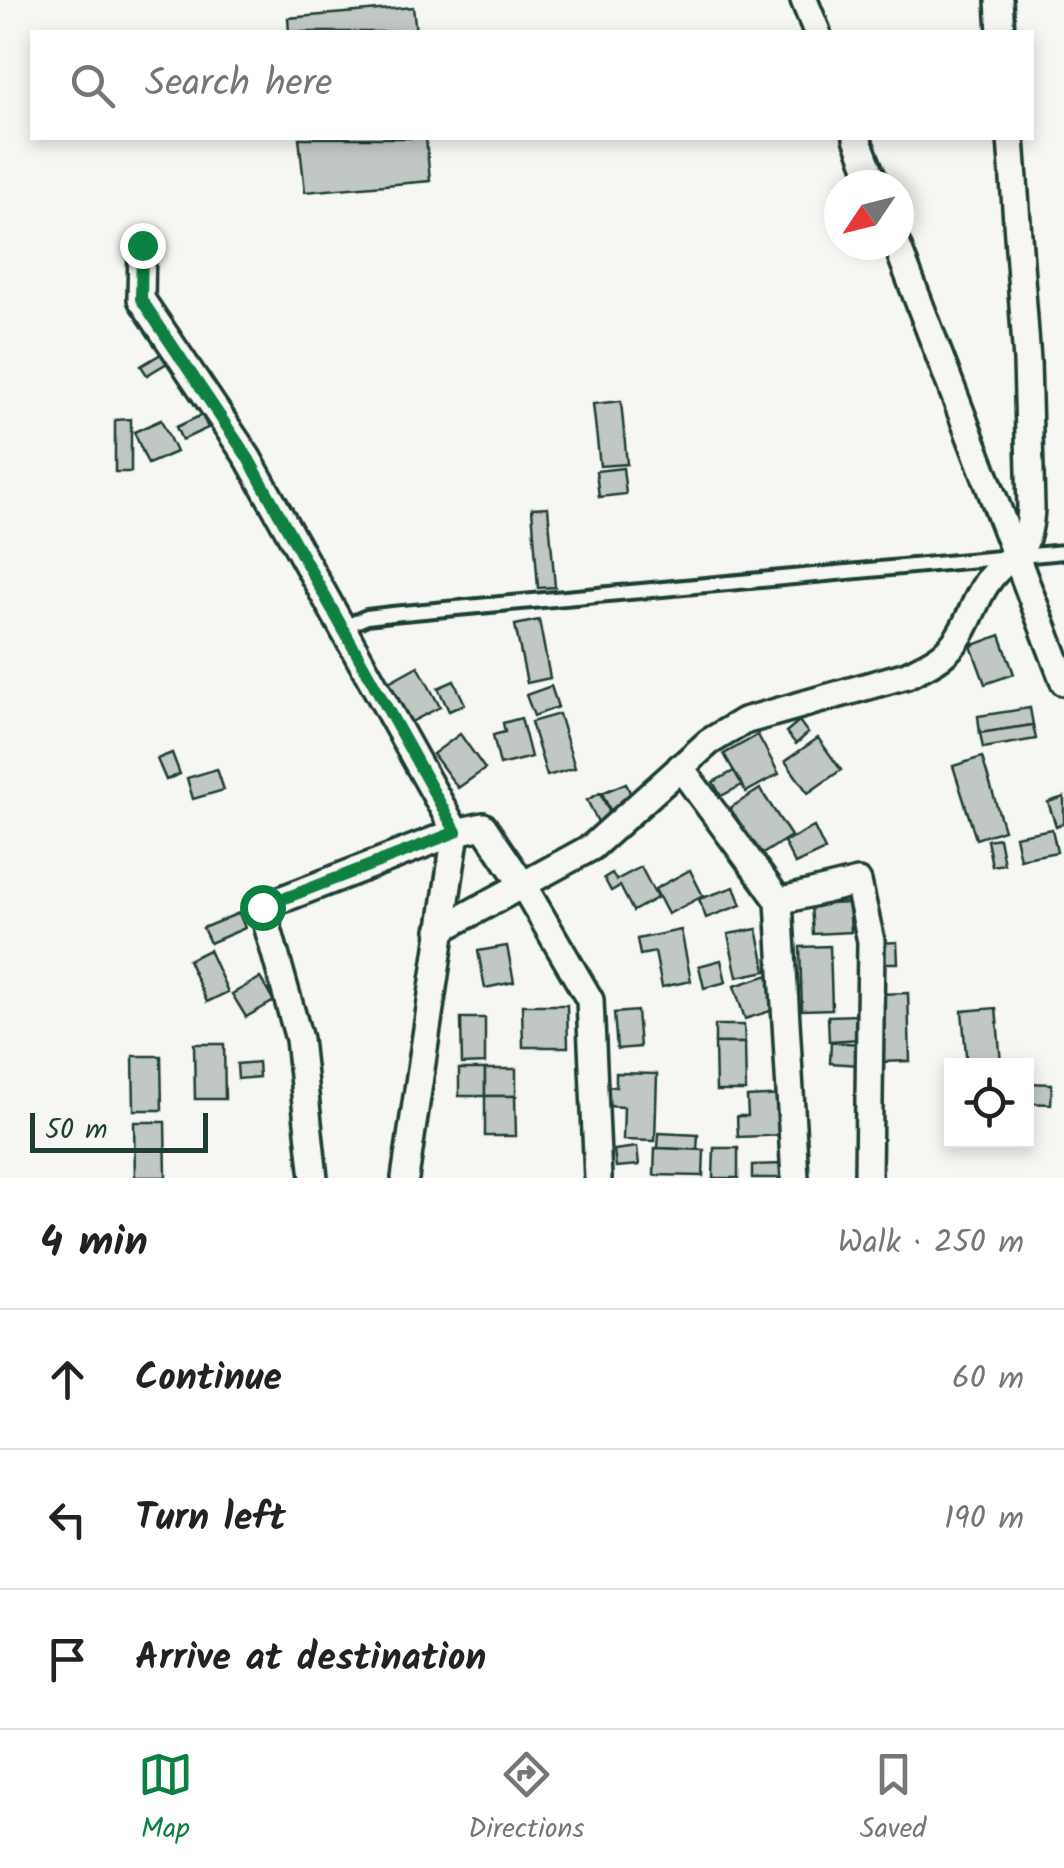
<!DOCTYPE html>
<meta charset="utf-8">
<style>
:root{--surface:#fff;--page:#f6f6f6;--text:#222;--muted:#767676;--line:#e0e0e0;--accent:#0b8043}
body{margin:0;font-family:Kalam,sans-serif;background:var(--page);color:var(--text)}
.controls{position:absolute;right:30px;bottom:30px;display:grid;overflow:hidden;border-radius:0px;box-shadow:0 5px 15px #0003}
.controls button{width:90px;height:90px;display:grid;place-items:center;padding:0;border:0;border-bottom:2px solid var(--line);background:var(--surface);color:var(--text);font:50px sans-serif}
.compass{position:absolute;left:824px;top:170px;width:90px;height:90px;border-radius:50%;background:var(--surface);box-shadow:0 5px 15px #0003;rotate:235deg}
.scale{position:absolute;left:30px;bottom:25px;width:178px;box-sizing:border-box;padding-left:10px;border:5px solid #1f3d34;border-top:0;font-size:28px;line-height:35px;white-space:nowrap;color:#1f3d34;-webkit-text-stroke:8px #f6f6f2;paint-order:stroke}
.stop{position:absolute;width:30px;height:30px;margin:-22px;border:8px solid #0b8043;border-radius:50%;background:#fff}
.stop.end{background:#0b8043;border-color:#fff;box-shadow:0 2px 10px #0008}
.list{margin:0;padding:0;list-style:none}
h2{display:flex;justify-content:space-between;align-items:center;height:130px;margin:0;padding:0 40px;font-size:42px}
h2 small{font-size:32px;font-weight:400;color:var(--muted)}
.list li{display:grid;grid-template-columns:65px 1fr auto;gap:30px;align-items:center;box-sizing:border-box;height:140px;padding:0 40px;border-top:2px solid var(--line)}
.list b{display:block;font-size:38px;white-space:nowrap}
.list em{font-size:32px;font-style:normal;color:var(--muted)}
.icon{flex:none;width:55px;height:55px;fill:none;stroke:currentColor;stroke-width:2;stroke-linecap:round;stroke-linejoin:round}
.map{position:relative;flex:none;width:1064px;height:1178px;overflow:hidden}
.search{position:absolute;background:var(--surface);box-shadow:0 5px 15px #0003;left:30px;right:30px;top:30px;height:110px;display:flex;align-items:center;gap:25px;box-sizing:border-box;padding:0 35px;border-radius:0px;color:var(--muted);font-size:38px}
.sheet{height:550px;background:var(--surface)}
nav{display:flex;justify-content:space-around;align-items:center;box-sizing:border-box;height:140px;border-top:2px solid var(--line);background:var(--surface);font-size:28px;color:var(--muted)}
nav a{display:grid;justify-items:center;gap:5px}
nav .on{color:var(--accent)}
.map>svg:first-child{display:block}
.building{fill:#c1c8c3;stroke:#1f3d34;stroke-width:2.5}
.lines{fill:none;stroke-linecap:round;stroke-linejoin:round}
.service-casing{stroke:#1f3d34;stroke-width:20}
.minor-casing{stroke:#1f3d34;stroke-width:32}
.service{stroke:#f6f6f2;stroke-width:12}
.minor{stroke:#f6f6f2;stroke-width:25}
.route{stroke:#0b8043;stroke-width:12}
</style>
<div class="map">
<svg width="1064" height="1178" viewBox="0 0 1064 1178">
<rect width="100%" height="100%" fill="#f6f6f2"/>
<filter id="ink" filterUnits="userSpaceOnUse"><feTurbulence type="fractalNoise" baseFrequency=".01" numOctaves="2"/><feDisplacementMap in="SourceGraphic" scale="20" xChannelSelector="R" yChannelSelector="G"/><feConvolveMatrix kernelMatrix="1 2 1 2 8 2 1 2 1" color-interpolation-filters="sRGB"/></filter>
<g filter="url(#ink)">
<!-- building -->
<g class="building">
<polygon points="413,7 416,32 289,32 288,18"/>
<polygon points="299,138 426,138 430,181 305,192"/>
<polygon points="166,351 172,360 147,375 141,366"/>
<polygon points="621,401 627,464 600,466 593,404"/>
<polygon points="202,415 208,428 182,440 176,427"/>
<polygon points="131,419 131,472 115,472 115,420"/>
<polygon points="161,420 176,452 148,464 134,432"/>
<polygon points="623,468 626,494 599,497 596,471"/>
<polygon points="548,507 555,587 538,588 532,508"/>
<polygon points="539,620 550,678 527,683 515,625"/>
<polygon points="1000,635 1014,674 985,684 971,646"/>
<polygon points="418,666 440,707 409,723 387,683"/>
<polygon points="454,681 465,704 449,711 438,688"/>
<polygon points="551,686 558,707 534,716 526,695"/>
<polygon points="1030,708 1033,725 980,733 978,716"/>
<polygon points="559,714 575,768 547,776 531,722"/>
<polygon points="521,718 531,757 500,765 493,735 505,732 503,723"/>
<polygon points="799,721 808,733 796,744 786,732"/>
<polygon points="1033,725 1036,739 983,748 980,733"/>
<polygon points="460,734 485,769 458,788 433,754"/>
<polygon points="758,735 779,774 746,792 724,754"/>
<polygon points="818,738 841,770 808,793 785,761"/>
<polygon points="172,753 180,774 166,780 157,759"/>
<polygon points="982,757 1004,830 976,839 953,766"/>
<polygon points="217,769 224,790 193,799 187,778"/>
<polygon points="734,771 742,785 721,796 713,782"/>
<polygon points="626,783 633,800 610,810 602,793"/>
<polygon points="760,789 791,836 761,855 730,808"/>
<polygon points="600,793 611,815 598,822 587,800"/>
<polygon points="1064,797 1064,823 1056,826 1048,802"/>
<polygon points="814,827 825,850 795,864 784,842"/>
<polygon points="1052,829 1057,852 1020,859 1015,836"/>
<polygon points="999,838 1004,864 992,866 987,840"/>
<polygon points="641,867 657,898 633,911 620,886 611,891 604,878 612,873 616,880"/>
<polygon points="690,870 703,896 668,914 655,889"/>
<polygon points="734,887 741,905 706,918 699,899"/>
<polygon points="849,903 851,932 813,934 811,905"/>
<polygon points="239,913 245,928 210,943 203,928"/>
<polygon points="757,929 766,971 737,977 728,934"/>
<polygon points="681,930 691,981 662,987 655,952 640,955 637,939"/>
<polygon points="897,942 898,963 880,963 880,943"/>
<polygon points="507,946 514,982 485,988 478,951"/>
<polygon points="830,946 832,1009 802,1010 800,947"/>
<polygon points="209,950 228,992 207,1002 188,960"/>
<polygon points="721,960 726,982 704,988 699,966"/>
<polygon points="772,974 783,1007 745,1019 734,986"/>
<polygon points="260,978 274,1001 246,1017 232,994"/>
<polygon points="908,993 910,1061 879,1062 877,994"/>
<polygon points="522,1005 567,1005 568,1047 523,1047"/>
<polygon points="996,1008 1001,1063 967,1066 962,1011"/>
<polygon points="637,1011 640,1047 617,1049 614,1013"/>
<polygon points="859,1015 861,1039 829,1041 828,1016"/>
<polygon points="461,1018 485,1018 485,1063 462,1064"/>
<polygon points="715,1025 744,1025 745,1043 715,1043"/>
<polygon points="831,1042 861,1044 860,1065 830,1063"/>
<polygon points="715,1043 745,1043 746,1091 716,1091"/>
<polygon points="194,1044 224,1044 225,1099 195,1099"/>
<polygon points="133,1056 161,1056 162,1110 134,1110"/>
<polygon points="258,1062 259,1077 238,1079 237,1064"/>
<rect x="459" y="1069" width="26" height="27"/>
<rect x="485" y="1069" width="31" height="27"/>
<polygon points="616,1073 657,1074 655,1141 623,1140 624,1107 607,1106 608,1086 616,1087"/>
<polygon points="1026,1083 1052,1084 1051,1104 1026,1103"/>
<polygon points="785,1095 786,1135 738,1137 737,1116 748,1116 747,1097"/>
<polygon points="485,1096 515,1096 516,1136 485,1136"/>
<polygon points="134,1122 165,1122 166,1177 135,1177"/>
<polygon points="659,1133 698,1135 697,1150 658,1148"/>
<polygon points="637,1147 639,1165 616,1167 614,1150"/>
<polygon points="655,1148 704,1150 703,1176 654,1175"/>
<polygon points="714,1148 738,1148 738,1178 713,1178"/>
<polygon points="782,1164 782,1178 752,1178 752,1165"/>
</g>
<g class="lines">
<defs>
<polyline id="service" points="344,627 367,617 392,614 1064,552"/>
<g id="minor">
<polyline points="804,0 817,32"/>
<polyline points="999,0 1001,32"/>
<polyline points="857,138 875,185"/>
<polyline points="142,245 141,299 248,458 456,832 405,1178"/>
<polyline points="897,245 1064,682"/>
<polyline points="680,767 779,901 795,1178"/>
<polyline points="779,901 858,882 871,941 868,1178"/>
<path d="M440,930L592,847L709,742L744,721L907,675C920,668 936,662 947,651C966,634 972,605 986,584C1009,548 1028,565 1031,508L1027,361L1011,138"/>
<polyline points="314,1178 299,1039 262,907 456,832 483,826 523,885 590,1000 598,1178"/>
</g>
</defs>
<!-- service casing -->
<use href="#service" class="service-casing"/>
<!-- minor casing -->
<use href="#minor" class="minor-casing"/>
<!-- service -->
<use href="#service" class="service"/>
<!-- minor -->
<use href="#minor" class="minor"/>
</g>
</g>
<g class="lines" filter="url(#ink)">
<!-- route -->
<polyline class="route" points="142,245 141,299 248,458 456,832 262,907"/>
</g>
</svg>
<div class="controls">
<button><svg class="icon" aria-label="locate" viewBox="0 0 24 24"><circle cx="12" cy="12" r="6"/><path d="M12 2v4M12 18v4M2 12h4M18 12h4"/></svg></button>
</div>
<svg class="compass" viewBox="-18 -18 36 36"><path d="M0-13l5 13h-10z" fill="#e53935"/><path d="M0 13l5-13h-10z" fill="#767676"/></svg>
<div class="scale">50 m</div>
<div class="stop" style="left:262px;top:907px"></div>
<div class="stop end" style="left:142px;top:245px"></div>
<div class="search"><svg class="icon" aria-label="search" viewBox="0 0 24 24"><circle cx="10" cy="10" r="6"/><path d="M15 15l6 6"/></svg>Search here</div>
</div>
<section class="sheet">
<h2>4 min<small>Walk · 250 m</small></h2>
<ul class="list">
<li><svg class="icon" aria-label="ahead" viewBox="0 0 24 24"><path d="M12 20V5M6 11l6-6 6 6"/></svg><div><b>Continue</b></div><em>60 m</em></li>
<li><svg class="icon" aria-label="left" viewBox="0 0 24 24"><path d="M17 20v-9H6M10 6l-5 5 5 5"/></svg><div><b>Turn left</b></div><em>190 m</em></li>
<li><svg class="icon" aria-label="arrive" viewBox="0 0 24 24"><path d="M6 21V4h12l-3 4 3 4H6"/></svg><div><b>Arrive at destination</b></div></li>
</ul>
</section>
<nav>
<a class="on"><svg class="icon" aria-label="map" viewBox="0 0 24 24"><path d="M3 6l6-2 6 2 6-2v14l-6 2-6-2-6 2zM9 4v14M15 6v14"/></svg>Map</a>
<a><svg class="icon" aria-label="directions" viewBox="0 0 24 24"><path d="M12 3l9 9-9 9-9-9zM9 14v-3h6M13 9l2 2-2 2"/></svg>Directions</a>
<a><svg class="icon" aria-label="saved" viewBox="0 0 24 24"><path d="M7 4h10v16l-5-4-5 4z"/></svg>Saved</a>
</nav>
